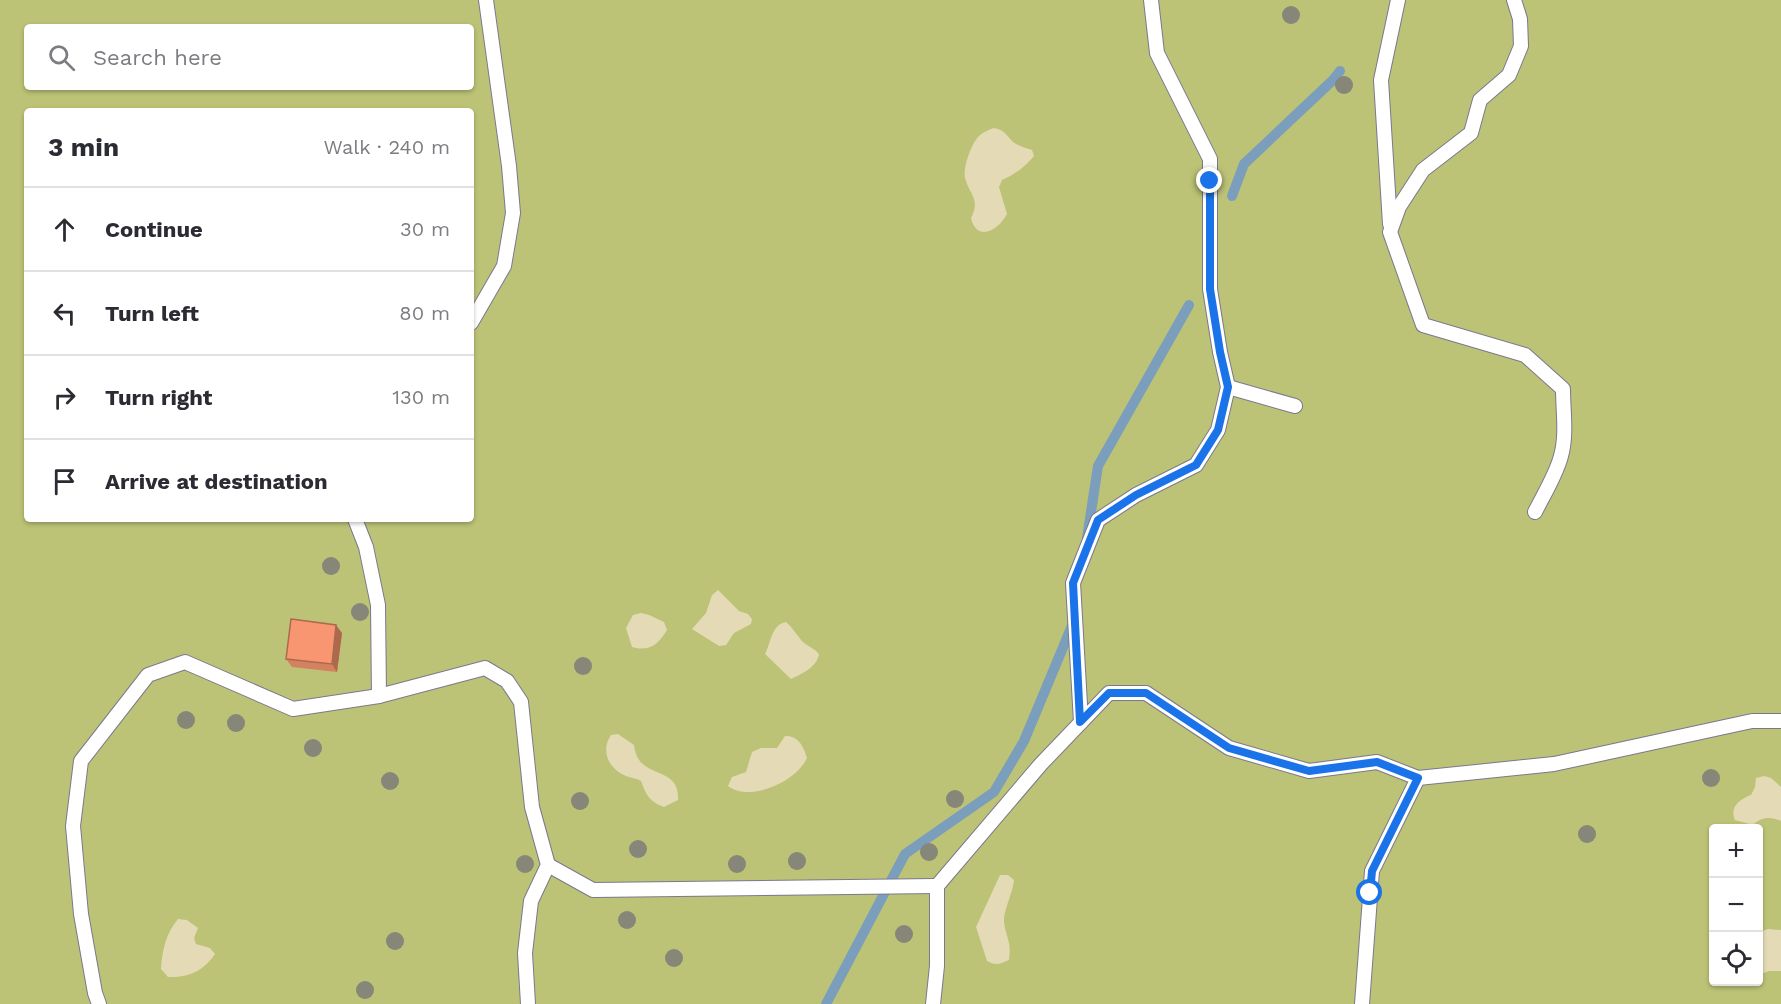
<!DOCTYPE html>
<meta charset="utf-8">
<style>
:root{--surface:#fff;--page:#f7f7f7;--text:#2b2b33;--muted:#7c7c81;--line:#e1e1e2}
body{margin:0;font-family:"Work Sans",sans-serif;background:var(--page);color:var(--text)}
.controls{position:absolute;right:18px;bottom:18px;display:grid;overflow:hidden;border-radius:6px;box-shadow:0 2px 4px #0004}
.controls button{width:54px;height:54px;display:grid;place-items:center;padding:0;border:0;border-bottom:2px solid var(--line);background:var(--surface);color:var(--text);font:30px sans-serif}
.stop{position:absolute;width:18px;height:18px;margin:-14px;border:4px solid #1a73e8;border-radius:50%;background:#fff}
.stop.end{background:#1a73e8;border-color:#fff;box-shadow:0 2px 6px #0008}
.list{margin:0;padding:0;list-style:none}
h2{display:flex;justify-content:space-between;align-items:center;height:78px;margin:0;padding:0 24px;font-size:26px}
h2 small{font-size:20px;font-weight:400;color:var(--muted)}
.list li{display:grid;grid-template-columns:39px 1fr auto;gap:18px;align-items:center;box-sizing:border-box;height:84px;padding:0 24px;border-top:2px solid var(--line)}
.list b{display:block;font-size:22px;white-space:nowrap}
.list em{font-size:20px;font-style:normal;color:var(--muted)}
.icon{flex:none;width:33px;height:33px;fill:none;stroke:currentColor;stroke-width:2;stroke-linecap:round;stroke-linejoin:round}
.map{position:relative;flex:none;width:1781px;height:1004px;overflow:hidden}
.search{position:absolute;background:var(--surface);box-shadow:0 2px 4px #0004;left:24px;top:24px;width:450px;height:66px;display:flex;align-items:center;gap:15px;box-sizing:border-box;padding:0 21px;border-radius:6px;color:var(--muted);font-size:22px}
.panel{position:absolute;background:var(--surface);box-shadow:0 2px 4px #0004;left:24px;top:108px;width:450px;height:414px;border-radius:6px}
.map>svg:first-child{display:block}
.green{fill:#bcc376;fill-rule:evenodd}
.sand{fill:#e4dab5}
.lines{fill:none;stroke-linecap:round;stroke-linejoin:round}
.stream{stroke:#7a9ebc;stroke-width:10}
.lane-casing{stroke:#7c788d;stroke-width:16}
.lane{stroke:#fff;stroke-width:14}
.tree{fill:#868679}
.wall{fill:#d48160}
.shaded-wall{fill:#ad694e}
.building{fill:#f79670;stroke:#ad694e;stroke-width:1.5}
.route{stroke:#1a73e8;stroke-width:8}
</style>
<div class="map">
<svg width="1781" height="1004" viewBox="0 0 1781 1004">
<rect width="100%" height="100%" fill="#e4e0f8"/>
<!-- green -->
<path class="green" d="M0,0H1781V1004H0ZM27,27H471V87H27ZM27,111H471V519H27ZM1714,828H1758V982H1714Z"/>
<!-- sand -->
<g class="sand">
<path d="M994,128C1005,130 1006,135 1013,142C1018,146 1026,148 1032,150L1034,156C1025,167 1014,175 1002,180L999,187L1007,214C999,230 977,243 971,218C981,199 969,194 965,178C963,167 971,145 978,137C983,132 988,130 994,128Z"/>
<polygon points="718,590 739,611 748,614 752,619 751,624 734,633 726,645 719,646 692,629 706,613 712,595"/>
<path d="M641,613L649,615L664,622L667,630C658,645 649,652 632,647L626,628L633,615Z"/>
<path d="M786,622C793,628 799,638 803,642C809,647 814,648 819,654C817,667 802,674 791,679L765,654C771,643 771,625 786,622Z"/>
<path d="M618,734L634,745C638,782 680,763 678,800L664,807C650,802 646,795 641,781C636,778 631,778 626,776C609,769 600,751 611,735Z"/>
<path d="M785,736C798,735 804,747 807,758C797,781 750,803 728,786L732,777L746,772L752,752L761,748H777Z"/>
<path d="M1764,776L1771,778L1781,787V821C1771,816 1760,817 1753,825L1735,820C1729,807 1740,799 1751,795L1755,787L1756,778Z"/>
<path d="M1000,875H1008L1014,880C1013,893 1003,911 1004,922C1006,938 1012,942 1009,960C1000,964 996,966 987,961L976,927Z"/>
<path d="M178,919L187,920L198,928L194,938L196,944L210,948L215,954C204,971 188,978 168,977L161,969C162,951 166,933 178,919Z"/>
<polygon points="1768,929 1781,930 1781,971 1769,971 1759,975 1759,932"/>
</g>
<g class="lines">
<!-- stream -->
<g class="stream">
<polyline points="1232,196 1244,164 1332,81 1340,71"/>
<polyline points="1087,538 1098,466 1189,305"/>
<polyline points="826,1004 905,854 994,792 1024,741 1074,621"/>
</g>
<defs>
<g id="lane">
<path d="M1514,0L1520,19L1521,46L1509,75L1480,100L1471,133L1423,170L1399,207L1390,232L1423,325L1525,355L1563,389C1563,411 1567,435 1561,456C1556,475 1544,494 1535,512"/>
<polyline points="1390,224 1381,80 1398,0"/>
<polyline points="471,323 504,266 513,213 509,166 486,0"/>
<polyline points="1228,387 1295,406"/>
<polyline points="355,519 366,547 378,605 379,696"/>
<polyline points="1081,722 1073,583 1098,520 1136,495 1196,465 1218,430 1228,387 1220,352 1210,289 1210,159 1157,53 1151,0"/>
<polyline points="548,865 593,890 937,886"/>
<polyline points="99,1004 95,993 81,914 73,826 81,761 148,675 185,662 293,709 379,696 485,668 507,681 521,702 532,807 548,865 531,901 525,953 528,1004"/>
<polyline points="933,1004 937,966 937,886 1041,764 1109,693 1146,693 1229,748 1309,771 1377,762 1418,778 1554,764 1752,721 1781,721"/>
<polyline points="1362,1004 1372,871 1418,778"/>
</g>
</defs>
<!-- lane casing -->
<use href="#lane" class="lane-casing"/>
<!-- lane -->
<use href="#lane" class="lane"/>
</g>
<!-- trees -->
<g class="tree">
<circle cx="1291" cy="15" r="9"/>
<circle cx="1344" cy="85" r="9"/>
<circle cx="331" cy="566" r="9"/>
<circle cx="360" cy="612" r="9"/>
<circle cx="583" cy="666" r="9"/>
<circle cx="186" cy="720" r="9"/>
<circle cx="236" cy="723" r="9"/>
<circle cx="313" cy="748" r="9"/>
<circle cx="1711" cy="778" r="9"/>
<circle cx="390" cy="781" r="9"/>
<circle cx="955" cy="799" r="9"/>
<circle cx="580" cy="801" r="9"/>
<circle cx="1587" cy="834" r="9"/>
<circle cx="638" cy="849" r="9"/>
<circle cx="929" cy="852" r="9"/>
<circle cx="797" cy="861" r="9"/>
<circle cx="525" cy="864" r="9"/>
<circle cx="737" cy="864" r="9"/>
<circle cx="627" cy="920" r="9"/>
<circle cx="904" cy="934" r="9"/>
<circle cx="395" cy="941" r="9"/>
<circle cx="674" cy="958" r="9"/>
<circle cx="365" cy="990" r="9"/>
</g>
<!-- wall -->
<polygon class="wall" points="342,633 337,672 292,667 286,659"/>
<!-- shaded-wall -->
<polygon class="shaded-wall" points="336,625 342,633 337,672 332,664"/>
<!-- building -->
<polygon class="building" points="291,619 336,625 332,664 286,659"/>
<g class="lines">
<!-- route -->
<polyline class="route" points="1210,181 1210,289 1220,352 1228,387 1218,430 1196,465 1136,495 1098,520 1073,583 1080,722 1109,693 1146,693 1229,748 1309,771 1377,762 1418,778 1372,871 1370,893"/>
</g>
</svg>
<div class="controls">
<button>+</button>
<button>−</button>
<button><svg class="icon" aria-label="locate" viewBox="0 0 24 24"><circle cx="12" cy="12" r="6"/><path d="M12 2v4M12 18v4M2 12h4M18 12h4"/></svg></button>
</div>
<div class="stop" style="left:1370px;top:893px"></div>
<div class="stop end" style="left:1210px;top:181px"></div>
<div class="search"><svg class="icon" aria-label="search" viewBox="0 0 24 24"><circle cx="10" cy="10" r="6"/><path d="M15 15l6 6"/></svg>Search here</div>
<section class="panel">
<h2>3 min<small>Walk · 240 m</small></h2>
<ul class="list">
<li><svg class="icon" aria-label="ahead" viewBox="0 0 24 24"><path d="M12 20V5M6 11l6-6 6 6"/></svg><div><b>Continue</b></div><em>30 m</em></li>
<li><svg class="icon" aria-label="left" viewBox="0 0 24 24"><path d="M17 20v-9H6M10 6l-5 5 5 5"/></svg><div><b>Turn left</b></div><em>80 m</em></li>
<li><svg class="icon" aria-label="right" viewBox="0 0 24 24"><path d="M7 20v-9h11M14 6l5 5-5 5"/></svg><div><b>Turn right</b></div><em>130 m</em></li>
<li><svg class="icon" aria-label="arrive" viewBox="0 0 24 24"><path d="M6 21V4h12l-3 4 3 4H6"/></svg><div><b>Arrive at destination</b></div></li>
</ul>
</section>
</div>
